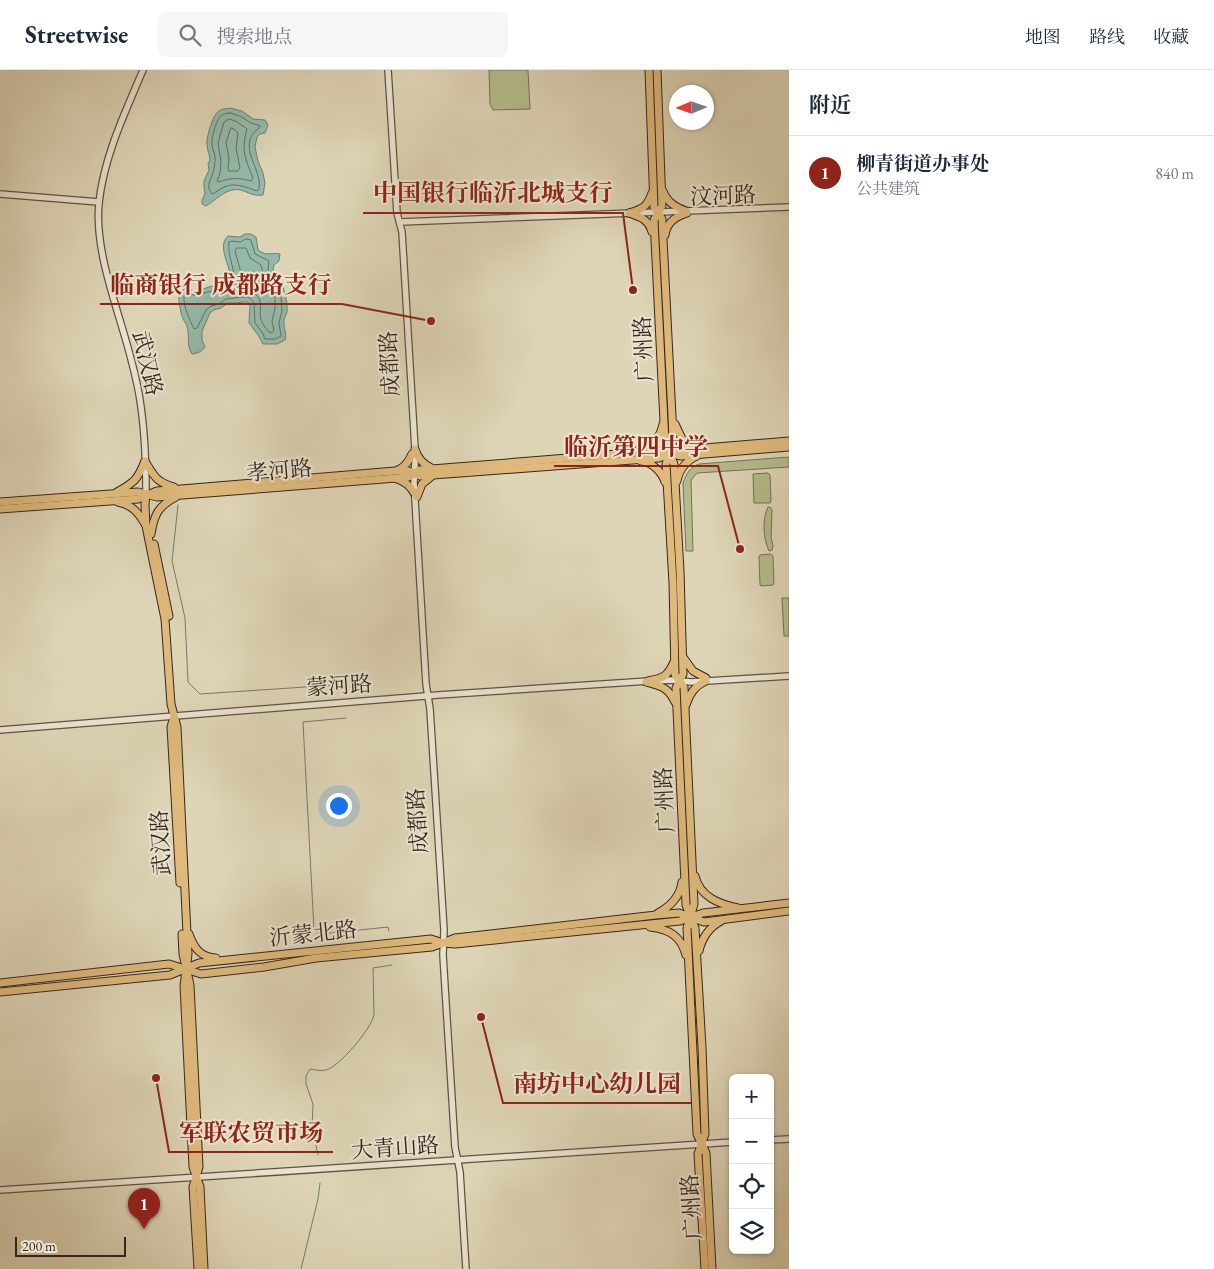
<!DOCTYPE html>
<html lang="zh">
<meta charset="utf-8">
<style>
:root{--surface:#fff;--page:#f6f6f7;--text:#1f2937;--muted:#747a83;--line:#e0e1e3;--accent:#8f2418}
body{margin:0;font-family:"EB Garamond","Noto Serif SC",serif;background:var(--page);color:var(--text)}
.controls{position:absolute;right:15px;bottom:15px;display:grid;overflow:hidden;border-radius:8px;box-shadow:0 1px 4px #0004}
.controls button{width:45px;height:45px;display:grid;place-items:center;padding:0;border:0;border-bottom:1px solid var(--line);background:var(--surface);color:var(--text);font:25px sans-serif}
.compass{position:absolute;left:669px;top:15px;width:45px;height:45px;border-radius:50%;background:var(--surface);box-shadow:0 1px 4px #0004;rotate:268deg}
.scale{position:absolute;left:15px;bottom:12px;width:111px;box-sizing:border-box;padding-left:5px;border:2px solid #35271f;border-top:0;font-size:14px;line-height:18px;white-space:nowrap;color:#35271f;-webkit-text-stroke:4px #eae4d0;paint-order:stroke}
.you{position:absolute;left:338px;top:735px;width:18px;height:18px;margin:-12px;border:4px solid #fff;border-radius:50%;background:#1a73e8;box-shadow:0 0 0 8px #1a73e833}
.badge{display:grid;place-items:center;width:32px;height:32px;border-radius:50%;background:var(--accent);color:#fff;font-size:16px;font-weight:700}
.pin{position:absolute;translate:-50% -41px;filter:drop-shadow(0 1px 2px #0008)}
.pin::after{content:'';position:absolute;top:26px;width:18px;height:15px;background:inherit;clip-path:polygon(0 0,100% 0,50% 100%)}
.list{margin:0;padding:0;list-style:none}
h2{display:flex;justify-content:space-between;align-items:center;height:65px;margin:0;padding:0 20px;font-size:21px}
h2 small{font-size:16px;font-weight:400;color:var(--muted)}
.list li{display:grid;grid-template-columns:32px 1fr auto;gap:15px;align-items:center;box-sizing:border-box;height:75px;padding:0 20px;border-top:1px solid var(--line)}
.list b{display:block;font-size:19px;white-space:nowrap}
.list p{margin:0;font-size:16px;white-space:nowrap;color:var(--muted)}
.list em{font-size:16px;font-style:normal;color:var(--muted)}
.icon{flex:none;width:28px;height:28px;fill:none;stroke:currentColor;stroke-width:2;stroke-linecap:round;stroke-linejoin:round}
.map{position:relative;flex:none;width:789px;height:1199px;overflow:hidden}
header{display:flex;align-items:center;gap:30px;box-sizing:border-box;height:70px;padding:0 25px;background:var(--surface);border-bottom:1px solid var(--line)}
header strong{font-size:24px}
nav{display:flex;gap:28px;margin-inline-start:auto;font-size:18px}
.search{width:350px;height:45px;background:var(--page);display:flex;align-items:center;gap:12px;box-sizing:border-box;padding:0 18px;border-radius:8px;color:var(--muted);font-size:19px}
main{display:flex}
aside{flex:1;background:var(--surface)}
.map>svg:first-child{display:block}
.green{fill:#b4bc8c;stroke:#747256}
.water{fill:#94b9a9;stroke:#6e7f72}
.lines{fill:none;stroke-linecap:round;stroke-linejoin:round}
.shore{stroke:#647064;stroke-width:1}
.stream{stroke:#6e7f72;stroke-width:1}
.minor-casing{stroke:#5f5245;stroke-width:8}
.major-casing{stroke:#35271f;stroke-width:9}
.minor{stroke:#eae4d0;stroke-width:5.5}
.major{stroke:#dfba7c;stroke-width:7}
.labels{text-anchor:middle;stroke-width:4;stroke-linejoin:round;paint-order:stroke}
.street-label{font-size:22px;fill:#35271f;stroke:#eae4d0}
.leader{fill:none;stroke:#8f2418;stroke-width:2}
.callout-dot{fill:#8f2418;stroke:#eae4d0;stroke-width:2}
.callout-label{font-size:24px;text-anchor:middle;font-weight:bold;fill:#8f2418;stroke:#eae4d0;stroke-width:4;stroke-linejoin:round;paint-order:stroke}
</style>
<header>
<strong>Streetwise</strong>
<div class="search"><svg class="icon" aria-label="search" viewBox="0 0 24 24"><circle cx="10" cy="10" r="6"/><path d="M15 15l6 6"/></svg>搜索地点</div>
<nav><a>地图</a><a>路线</a><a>收藏</a></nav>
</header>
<main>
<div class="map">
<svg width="789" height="1199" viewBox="0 0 789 1199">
<rect width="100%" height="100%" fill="#ded5b7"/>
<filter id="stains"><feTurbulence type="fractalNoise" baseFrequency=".004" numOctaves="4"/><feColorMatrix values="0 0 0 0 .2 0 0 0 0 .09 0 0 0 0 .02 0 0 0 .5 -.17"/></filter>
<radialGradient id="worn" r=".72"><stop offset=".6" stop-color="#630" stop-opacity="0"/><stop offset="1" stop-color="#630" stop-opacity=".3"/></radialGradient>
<!-- green -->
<g class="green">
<polygon points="489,0 528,0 530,39 493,40 490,34"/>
<path d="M789,387V397L697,403L691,410L693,481H686L683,413C687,403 689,398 699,394Z"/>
<polygon points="768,403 770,405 771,430 770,433 754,433 753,404"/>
<path d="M768,437H770L772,440L771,467L773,476L772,480L769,481C763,468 762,450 768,437Z"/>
<polygon points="771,484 773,486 774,513 773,515 761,516 760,515 759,487 760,485"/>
<polygon points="782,528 789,528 789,566 784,566"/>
</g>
<!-- water -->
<g class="water">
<path d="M230,38L242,41L253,49L265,50L268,55L265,63L260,64L257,67L255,77L258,91L263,103L265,113L263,125C255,126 251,124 244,121C228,115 218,129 206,136L202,134V130L205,124L204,118V111L209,100L208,94L210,90C210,85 207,80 207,75C206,68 212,49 216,44C219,39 225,39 230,38Z"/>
<path d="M245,164H251L256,167L258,180C268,187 270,182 280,184L279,191L274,195L273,199L274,204C283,209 288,231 287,242C286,246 283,249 284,254C284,260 287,264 285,270L277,274H263L258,265L249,253L250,235L248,232H243L236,233H228L221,238L214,240L210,243L202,261V270L205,277C201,282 198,283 192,284C186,275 190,265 187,256C186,253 184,251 183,249C182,247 178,230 179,228C179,224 182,221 185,218C189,219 193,221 197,221C202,220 207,217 213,216C250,213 211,182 228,166L240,167Z"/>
</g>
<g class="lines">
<!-- shore -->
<g class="shore">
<path d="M230,43L240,46L251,53L258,55L260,56L259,58C235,75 263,99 259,119L257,121C243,116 232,111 219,120C217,121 215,123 212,124C205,115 211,111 213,102C214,100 215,93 215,90C216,85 212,80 212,75C211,69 216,52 219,48C222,44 226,43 230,43Z"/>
<path d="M230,49L237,52L247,59C241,80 245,88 253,108L251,111C239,108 232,107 219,112L217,111L220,103L221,90L218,74L219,69L224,52L227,50Z"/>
<polygon points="231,58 234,59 238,63 236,78 240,98 238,101 229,101 228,99 229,89 226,73 230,60"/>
<path d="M246,169L251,170L255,184L269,191L268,199L269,205L275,210L281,227L282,240L279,253L281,266L275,269H265L262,262L255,253L254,233L251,229L248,227H243L226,229L219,234L211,236L206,240L197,258L194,259C190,250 183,237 184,226L187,224C201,227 202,222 214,221C249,218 226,192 229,172L232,171L240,172Z"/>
<path d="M237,178H246L250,188L261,195L264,208L270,214L275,228V239L272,251L274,261L272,263L269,262C267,259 263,256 262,252C257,242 266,229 252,222C247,220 241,221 236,219L241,207L240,199L235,181Z"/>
</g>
<!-- stream -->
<g class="stream">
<polyline points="178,435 172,491 185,548 188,612 200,624 336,615 343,618"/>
<polyline points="346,648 303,652 314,860 322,864 388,857 389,861"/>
<path d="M318,1085L312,1057L313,1034L306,1014V1006L310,999C315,1000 321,1001 326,1000C339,997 371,959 374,945L373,898L392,895"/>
<polyline points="301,1199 318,1129 320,1113"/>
</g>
<defs>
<g id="minor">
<path d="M143,0C125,43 104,86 99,133C94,182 119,241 131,289C135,304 139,321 141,337C145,366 146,395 146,424"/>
<polyline points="388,0 397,143 402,162 415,379 415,393 414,413 426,614 430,639 444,860 443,885 455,1077 460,1102 466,1199"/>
<polyline points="0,124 99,132"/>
<polyline points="400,152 789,137"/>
<polyline points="658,611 670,610 691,612 789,606"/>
<polyline points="0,660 438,625 649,611"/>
<polyline points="770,1070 789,1069"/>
<polyline points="0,1120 733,1072"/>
</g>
<g id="major">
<polyline points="649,0 654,137 662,149 672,346 673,371 666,394 673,513 675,605 684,617 694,834 687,858 697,1064 706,1083 712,1199"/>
<polyline points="657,0 662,136 654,150 665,372 674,394 680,501 683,604 676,618 686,835 695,858 702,977 705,1064 698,1084 705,1199"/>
<path d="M663,121C667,132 675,137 686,141"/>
<path d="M629,143C641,147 649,150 652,162"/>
<path d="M629,143C643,139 647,137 652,123"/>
<path d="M665,165C667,152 675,147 687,143"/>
<polyline points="675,354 682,369 700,377"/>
<path d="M415,379C418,389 423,394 433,399"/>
<path d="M637,381C651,375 660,370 663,354"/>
<path d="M145,391C154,406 156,412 174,417"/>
<path d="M641,391C652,392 662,402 665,412"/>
<path d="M398,400C405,397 409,391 412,384"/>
<path d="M397,409C406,412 410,416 415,424"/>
<path d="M677,411C679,400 686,391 697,386"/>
<path d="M117,422C134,413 138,409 145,391"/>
<polyline points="146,424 145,435 146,456 165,549 171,634 177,657 188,884 184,916 193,1097 200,1117 204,1199"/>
<polyline points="417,427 422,414 432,406"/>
<polyline points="0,432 138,422 157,427 409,407 419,400 630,383 659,381 681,386 789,377"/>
<path d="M118,432C132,435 138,442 145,454"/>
<polyline points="0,439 138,429 157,421 395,401 409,401 420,406 659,388 681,380 789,371"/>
<path d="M151,464C154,445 158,436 176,427"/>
<polyline points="154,474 169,546"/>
<polyline points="683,587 693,601 706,608"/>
<path d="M648,611C664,608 667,607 674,592"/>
<path d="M646,612C661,616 668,617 675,632"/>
<path d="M686,635C690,623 695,616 706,611"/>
<polyline points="174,647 171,657 180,813"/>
<path d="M695,806C700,827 719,834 738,838"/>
<path d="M658,843C671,836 680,827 682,812"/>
<path d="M650,857C669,859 681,866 686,885"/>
<polyline points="182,864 183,884 185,893"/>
<path d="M189,864C194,878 200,887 216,888"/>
<path d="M699,881C702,868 708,858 721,851"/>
<polyline points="188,906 190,915 199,1097 193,1117 198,1199"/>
<polyline points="0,913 169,894 201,904 264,897 316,888 432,877 443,873 455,868 656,845 679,843 704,852 789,841"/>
<polyline points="0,922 170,905 199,893 431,869 443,873 455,874 680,851 703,843 789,833"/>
</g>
</defs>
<!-- minor casing -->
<use href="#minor" class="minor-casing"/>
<!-- major casing -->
<use href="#major" class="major-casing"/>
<!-- minor -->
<use href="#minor" class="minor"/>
<!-- major -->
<use href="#major" class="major"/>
</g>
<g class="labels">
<!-- street labels -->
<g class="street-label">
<text transform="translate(723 125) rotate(-2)" y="8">汶河路</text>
<text transform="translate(643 279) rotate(-93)" y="8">广州路</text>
<text transform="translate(148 293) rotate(77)" y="8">武汉路</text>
<text transform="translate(389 294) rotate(-93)" y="8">成都路</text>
<text transform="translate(279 400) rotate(-5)" y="8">孝河路</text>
<text transform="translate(339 615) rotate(-4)" y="8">蒙河路</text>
<text transform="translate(664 730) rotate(-93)" y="8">广州路</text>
<text transform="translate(417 751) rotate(-94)" y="8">成都路</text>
<text transform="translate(160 773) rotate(-93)" y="8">武汉路</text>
<text transform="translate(313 863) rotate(-6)" y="8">沂蒙北路</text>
<text transform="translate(395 1077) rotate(-4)" y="8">大青山路</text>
<text transform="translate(691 1137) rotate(-94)" y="8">广州路</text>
</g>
</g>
<!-- callouts -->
<path class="leader" d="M633 220L623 143H363M431 251L342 234H100M740 479L718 396H554M481 947L503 1033H691M156 1008L169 1082H333"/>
<g class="callout-dot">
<circle cx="633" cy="220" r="5"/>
<circle cx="431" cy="251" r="5"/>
<circle cx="740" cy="479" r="5"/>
<circle cx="481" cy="947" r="5"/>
<circle cx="156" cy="1008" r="5"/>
</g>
<g class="callout-label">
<text x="493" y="131">中国银行临沂北城支行</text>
<text x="221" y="223">临商银行 成都路支行</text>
<text x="636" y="385">临沂第四中学</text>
<text x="597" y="1022">南坊中心幼儿园</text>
<text x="251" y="1071">军联农贸市场</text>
</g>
<rect width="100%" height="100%" filter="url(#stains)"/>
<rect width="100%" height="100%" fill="url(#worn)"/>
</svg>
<div class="controls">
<button>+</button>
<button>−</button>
<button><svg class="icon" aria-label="locate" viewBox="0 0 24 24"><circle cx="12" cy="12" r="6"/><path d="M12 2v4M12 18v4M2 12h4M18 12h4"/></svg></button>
<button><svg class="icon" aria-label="layers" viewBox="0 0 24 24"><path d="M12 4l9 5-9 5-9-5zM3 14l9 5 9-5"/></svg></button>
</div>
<svg class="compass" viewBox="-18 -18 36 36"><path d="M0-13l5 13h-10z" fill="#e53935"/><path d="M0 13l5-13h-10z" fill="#747a83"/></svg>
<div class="scale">200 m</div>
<div class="you"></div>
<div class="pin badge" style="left:144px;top:1159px">1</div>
</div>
<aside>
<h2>附近<small></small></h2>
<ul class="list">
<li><span class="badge">1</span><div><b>柳青街道办事处</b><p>公共建筑</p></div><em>840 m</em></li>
</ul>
</aside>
</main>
